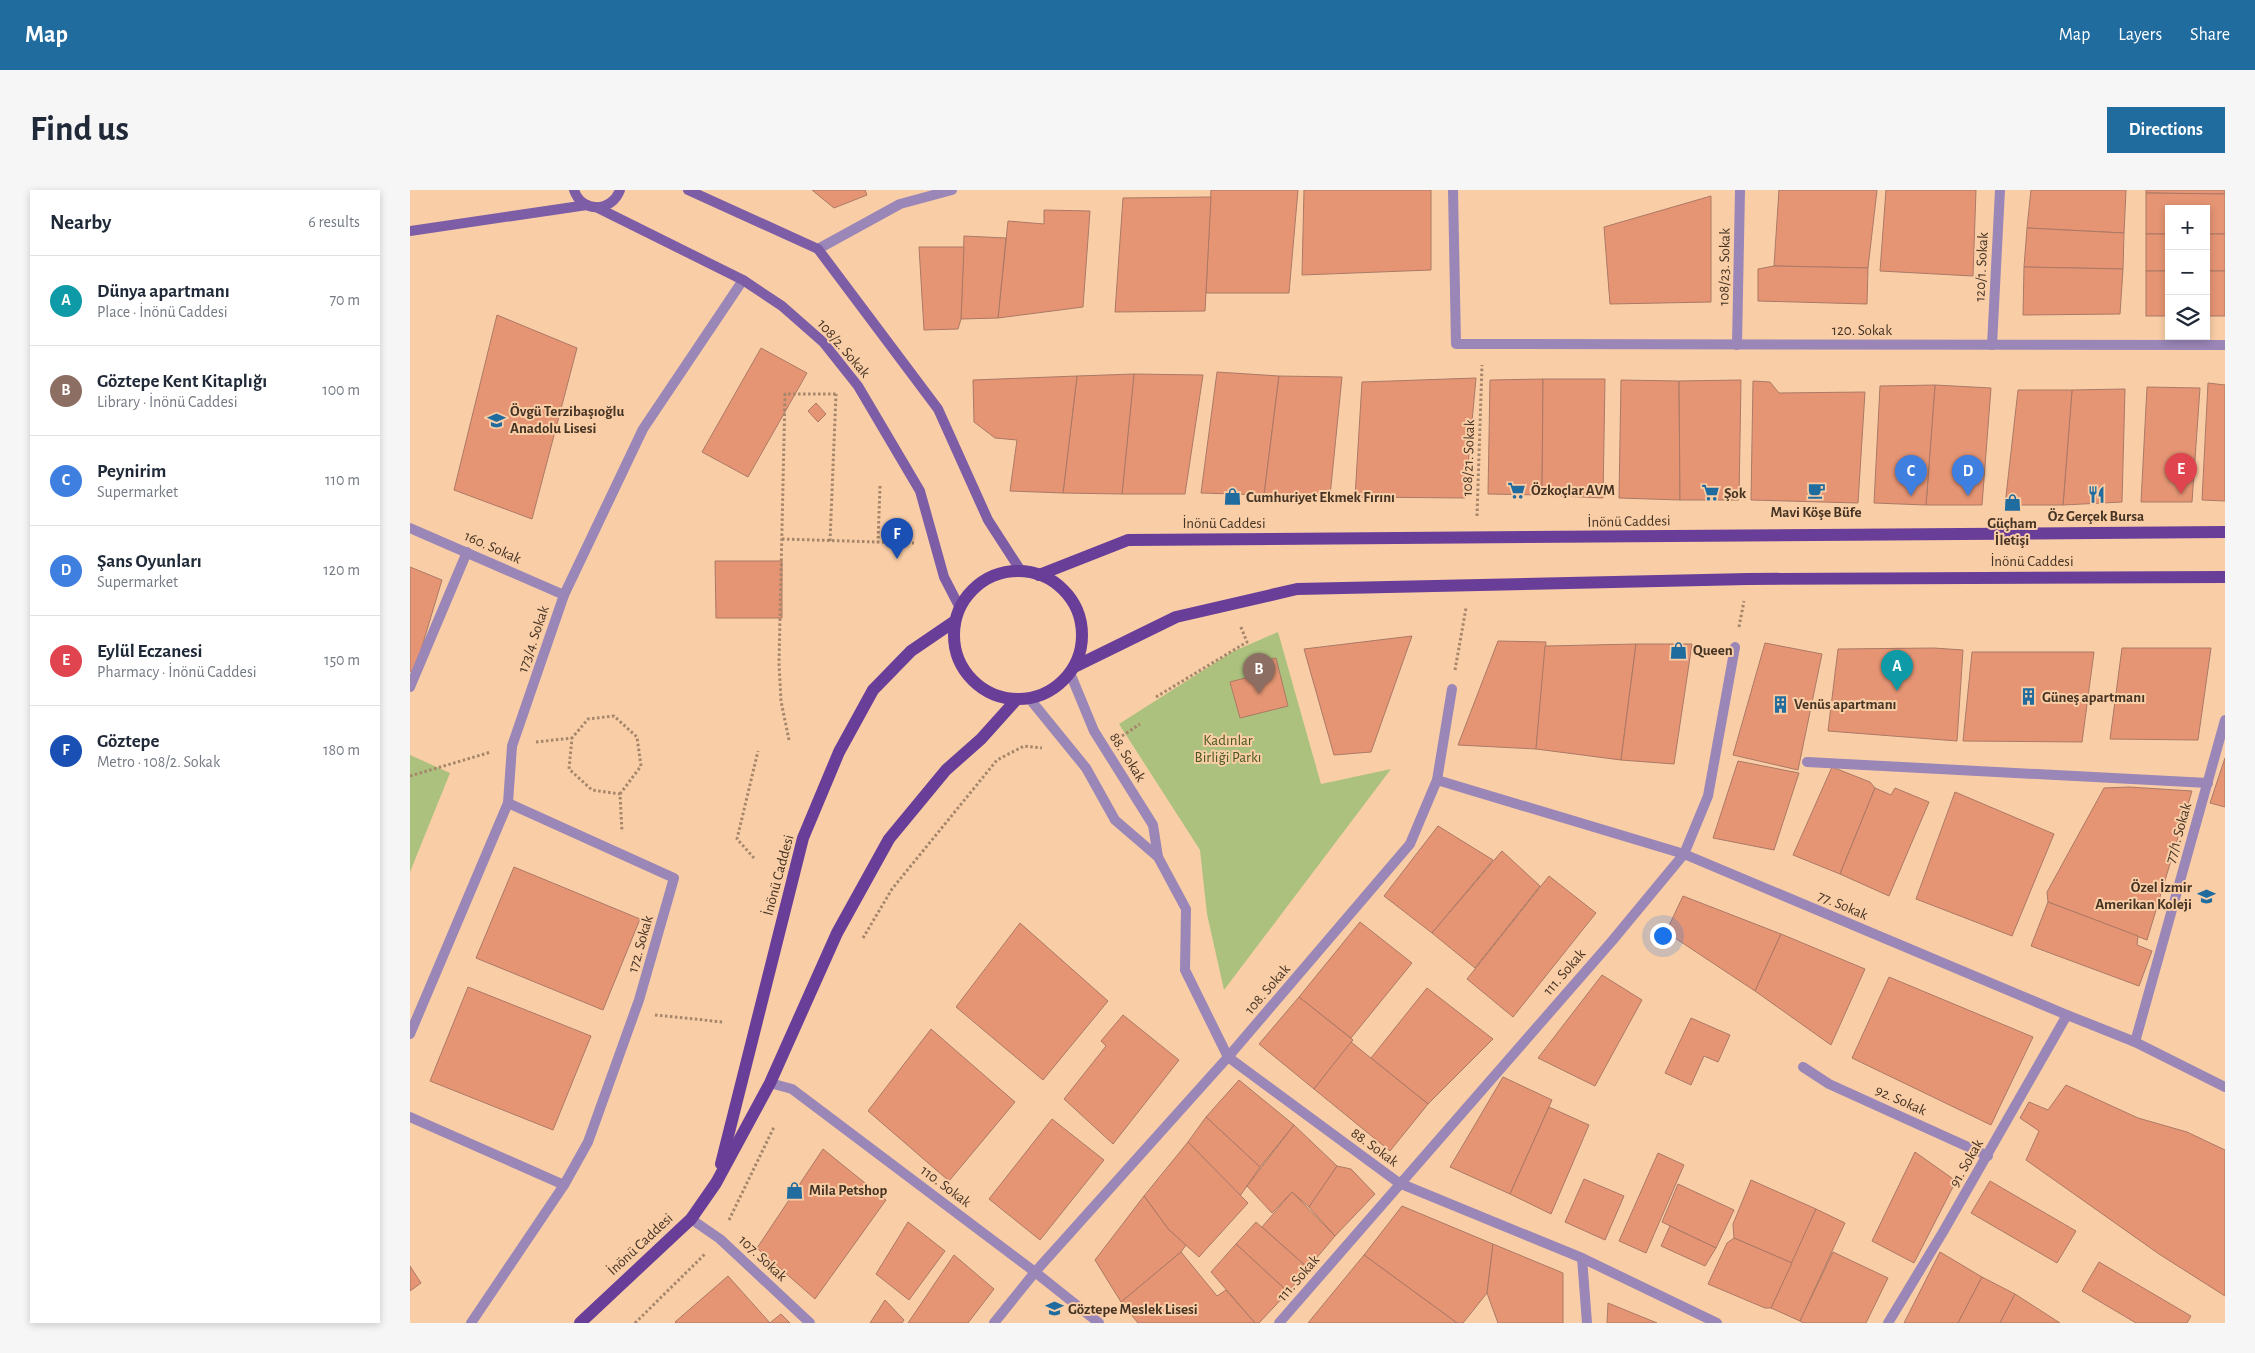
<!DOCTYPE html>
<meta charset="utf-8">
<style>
:root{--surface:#fff;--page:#f6f6f7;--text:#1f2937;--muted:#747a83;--line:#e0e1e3;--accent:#216c9f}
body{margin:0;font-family:"Alegreya Sans",sans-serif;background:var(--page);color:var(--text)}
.controls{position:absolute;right:15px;top:15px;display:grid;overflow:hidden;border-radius:0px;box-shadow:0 2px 8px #0003}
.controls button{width:45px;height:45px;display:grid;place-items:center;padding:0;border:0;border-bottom:1px solid var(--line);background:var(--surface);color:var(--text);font:25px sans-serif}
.you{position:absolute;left:1252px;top:745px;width:18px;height:18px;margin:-12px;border:4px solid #fff;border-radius:50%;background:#1a73e8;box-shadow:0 0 0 8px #1a73e833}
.badge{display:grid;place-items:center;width:32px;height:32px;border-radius:50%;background:var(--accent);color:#fff;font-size:16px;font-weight:700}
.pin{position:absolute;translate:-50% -41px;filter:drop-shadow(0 1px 2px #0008)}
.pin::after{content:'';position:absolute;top:26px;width:18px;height:15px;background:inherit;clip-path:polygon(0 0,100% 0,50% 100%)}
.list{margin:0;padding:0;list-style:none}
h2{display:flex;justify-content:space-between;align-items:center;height:65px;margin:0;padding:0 20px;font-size:21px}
h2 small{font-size:16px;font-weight:400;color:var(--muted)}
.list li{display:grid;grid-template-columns:32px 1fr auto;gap:15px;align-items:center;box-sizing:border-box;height:90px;padding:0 20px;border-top:1px solid var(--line)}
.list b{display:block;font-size:19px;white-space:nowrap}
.list p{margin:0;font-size:16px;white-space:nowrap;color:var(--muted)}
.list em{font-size:16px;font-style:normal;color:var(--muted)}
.icon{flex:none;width:28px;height:28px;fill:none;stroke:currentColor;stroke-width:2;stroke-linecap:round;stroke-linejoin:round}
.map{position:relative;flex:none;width:1815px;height:1133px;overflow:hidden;border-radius:0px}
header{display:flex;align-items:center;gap:30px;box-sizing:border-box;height:70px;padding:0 25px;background:var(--accent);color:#fff}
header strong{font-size:24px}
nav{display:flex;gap:28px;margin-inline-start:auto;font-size:18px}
.intro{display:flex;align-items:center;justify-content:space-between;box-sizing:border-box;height:120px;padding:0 30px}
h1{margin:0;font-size:35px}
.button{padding:12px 22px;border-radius:0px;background:var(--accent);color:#fff;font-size:18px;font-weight:700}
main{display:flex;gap:30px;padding:0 30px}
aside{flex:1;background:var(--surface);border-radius:0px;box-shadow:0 2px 8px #0003}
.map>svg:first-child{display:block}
.green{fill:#acc17e}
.building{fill:#e59574;stroke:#ac7965}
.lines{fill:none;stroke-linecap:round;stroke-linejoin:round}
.path{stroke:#a6866a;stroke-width:3;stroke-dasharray:2.5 2.5;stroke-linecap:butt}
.lane{stroke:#9a86b7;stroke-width:10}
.street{stroke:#9a86b7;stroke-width:10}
.secondary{stroke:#7d5da6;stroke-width:10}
.primary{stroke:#693e98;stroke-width:12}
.labels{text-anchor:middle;stroke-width:4;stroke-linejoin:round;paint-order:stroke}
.street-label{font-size:15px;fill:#453324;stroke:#f9cea7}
.poi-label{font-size:15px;font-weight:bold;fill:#453324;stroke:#f9cea7;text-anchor:start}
.park-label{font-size:15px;fill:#47571f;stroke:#f9cea7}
</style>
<header>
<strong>Map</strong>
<nav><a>Map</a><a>Layers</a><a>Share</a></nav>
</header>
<div class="intro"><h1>Find us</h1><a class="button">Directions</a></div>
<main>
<aside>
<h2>Nearby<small>6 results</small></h2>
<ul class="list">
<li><span class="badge" style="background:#0f9aa8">A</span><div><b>Dünya apartmanı</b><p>Place · İnönü Caddesi</p></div><em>70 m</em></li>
<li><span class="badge" style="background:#8d6e63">B</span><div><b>Göztepe Kent Kitaplığı</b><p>Library · İnönü Caddesi</p></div><em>100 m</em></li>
<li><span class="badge" style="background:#3f7fe0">C</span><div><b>Peynirim</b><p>Supermarket</p></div><em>110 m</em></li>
<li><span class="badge" style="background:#3f7fe0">D</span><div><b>Şans Oyunları</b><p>Supermarket</p></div><em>120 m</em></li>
<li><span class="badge" style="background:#e0444e">E</span><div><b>Eylül Eczanesi</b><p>Pharmacy · İnönü Caddesi</p></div><em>150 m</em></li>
<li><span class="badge" style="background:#1a4fb4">F</span><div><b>Göztepe</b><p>Metro · 108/2. Sokak</p></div><em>180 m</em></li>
</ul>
</aside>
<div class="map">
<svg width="1815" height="1133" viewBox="0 0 1815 1133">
<rect width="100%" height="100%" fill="#f9cea7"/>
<!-- green -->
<g class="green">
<polygon points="868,442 911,594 981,579 814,800 797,724 790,660 709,534 822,462"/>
<polygon points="0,565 40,583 0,682"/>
</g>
<!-- building -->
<g class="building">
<polygon points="402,0 455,0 457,5 424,18"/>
<polygon points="801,0 888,0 879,103 796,103"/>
<polygon points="894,0 1021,0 1021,80 892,85"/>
<polygon points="1369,0 1467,0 1458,78 1364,76"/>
<polygon points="1476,0 1566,0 1563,86 1470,81"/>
<polygon points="1621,0 1716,0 1714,43 1617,38"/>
<polygon points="1736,0 1815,0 1815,4 1736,3"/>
<polygon points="1736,3 1815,4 1815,44 1796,44 1796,19 1759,19 1759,44 1736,44"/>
<polygon points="1301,6 1301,112 1200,114 1194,37"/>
<polygon points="801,7 795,121 705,122 713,8"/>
<polygon points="634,20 680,21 673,117 588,128 598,31 634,34"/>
<polygon points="1617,38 1714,43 1713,79 1614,77"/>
<rect x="1736" y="44" width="23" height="37"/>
<rect x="1796" y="44" width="19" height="37"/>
<polygon points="554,46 596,48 588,128 551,129"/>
<polygon points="509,57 554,57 551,129 548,139 514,140"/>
<polygon points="1364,76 1458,78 1457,114 1348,111 1348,79"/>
<polygon points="1614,77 1713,79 1710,124 1613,125"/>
<rect x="1736" y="81" width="23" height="45"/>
<rect x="1796" y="81" width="19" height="45"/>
<polygon points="87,125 167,158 122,329 44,300"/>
<polygon points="351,158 397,183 338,287 292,262"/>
<polygon points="807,182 869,186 854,305 791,303"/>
<polygon points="724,184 793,185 775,304 712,304"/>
<polygon points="724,184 712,304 653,303 667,186"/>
<polygon points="667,186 653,303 600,301 607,250 585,248 564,232 563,190"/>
<polygon points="869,186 932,187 920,306 854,305"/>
<polygon points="1066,188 1055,308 945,307 952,192"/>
<polygon points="1133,189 1132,305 1078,304 1080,190"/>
<polygon points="1133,189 1195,189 1193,308 1132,305"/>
<polygon points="1211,190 1269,191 1270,310 1209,308"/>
<polygon points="1331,190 1329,310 1270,310 1269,191"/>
<polygon points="1343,191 1360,192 1369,203 1455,202 1448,313 1341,310"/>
<polygon points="1798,193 1815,195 1815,311 1792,310"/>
<polygon points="1525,195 1581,198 1572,315 1516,315"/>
<polygon points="1525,195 1516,315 1464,313 1470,196"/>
<polygon points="1737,197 1790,198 1782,312 1731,312"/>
<polygon points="1715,199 1712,312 1653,315 1662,200"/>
<polygon points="1608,200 1662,200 1653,315 1595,315"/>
<polygon points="406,213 416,224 408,232 398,221"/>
<polygon points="305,371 372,371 372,428 306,428"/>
<polygon points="0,377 32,390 4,483 0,481"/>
<polygon points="1002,446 961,562 924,565 894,459"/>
<polygon points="1088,451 1136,452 1126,559 1048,555"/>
<polygon points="1355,453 1412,464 1388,580 1323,565"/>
<polygon points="1226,454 1211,570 1126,559 1135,456"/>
<polygon points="1226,454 1282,454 1264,574 1211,570"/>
<polygon points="1524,458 1553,460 1547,551 1418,541 1428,459"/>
<polygon points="1712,458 1801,458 1788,550 1700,549"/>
<polygon points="1562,462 1684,462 1672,552 1553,551"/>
<polygon points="866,468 878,516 830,528 820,492 839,487 836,475"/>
<polygon points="1815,568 1815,617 1800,613"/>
<polygon points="1328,571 1389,583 1364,660 1303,648"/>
<polygon points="1422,577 1460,592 1465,598 1430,684 1383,665"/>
<polygon points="1719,597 1782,601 1737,750 1638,712 1637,702 1694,598"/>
<polygon points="1465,598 1481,605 1485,598 1519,612 1479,706 1430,684"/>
<polygon points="1545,602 1644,644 1602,746 1506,709"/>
<polygon points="1028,636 1083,670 1022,743 974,706"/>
<polygon points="1092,661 1130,696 1065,778 1022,743"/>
<polygon points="104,677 230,729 193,820 66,768"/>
<polygon points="1139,686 1186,723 1103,827 1057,789"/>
<polygon points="1273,706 1371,744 1345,801 1256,742"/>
<polygon points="1638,712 1728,746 1727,755 1742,761 1729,796 1621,756"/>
<polygon points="950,732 1002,773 941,848 889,807"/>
<polygon points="610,733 698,811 633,890 546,817"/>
<polygon points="1371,744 1455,779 1421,855 1345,801"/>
<polygon points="1192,785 1232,810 1185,896 1128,868"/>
<polygon points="1479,787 1623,847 1581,935 1442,868"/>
<polygon points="58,797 181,846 143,940 20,891"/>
<polygon points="1017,798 1083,849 1018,914 961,868"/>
<polygon points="889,807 943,850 904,899 849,854"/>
<polygon points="713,825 769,870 703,954 654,909 696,856 691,851"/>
<polygon points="1281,828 1320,845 1308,872 1294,866 1281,895 1255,883"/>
<polygon points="521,839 605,912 539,991 458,921"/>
<polygon points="941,852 1018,914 980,961 904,899"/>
<polygon points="1093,887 1142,910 1100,1004 1040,977"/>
<polygon points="829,890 884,935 850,977 796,927"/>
<polygon points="1656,895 1728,928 1777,942 1815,960 1815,1106 1749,1064 1616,970 1629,941 1610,928 1619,912 1638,920"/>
<polygon points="1139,917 1179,935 1141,1024 1100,1004"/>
<polygon points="796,927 850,977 830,1006 778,952"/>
<polygon points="642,929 694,970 630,1050 579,1009"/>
<polygon points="884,935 927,976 899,1017 882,1002 862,1023 837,996"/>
<polygon points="778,952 838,1013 789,1067 759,1040 734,1006"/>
<polygon points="413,959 476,1010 405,1109 347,1058"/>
<polygon points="1505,962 1546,991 1504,1073 1462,1051"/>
<polygon points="1248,963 1274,975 1236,1063 1209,1051"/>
<polygon points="927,976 941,979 965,1004 925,1046 899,1017"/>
<polygon points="1174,989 1214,1006 1195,1050 1155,1032"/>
<polygon points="1341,990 1406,1019 1382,1073 1324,1048 1323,1034"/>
<polygon points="1580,991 1666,1041 1647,1073 1561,1023"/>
<polygon points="1268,994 1324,1020 1306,1058 1252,1032"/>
<polygon points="882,1002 925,1046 898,1078 852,1037"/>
<polygon points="734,1006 759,1040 776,1055 771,1062 711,1112 685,1070"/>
<polygon points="992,1016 1083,1054 1077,1103 1053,1133 1047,1133 954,1065"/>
<polygon points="1406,1019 1435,1033 1390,1131 1361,1118"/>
<polygon points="498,1032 535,1061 499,1110 466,1084"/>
<polygon points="846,1032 898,1078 878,1102 826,1054"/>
<polygon points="1260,1036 1306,1058 1295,1076 1251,1056"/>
<polygon points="1324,1048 1382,1073 1361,1118 1355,1118 1298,1094 1317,1053"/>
<polygon points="826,1054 878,1102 849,1133 845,1133 801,1082"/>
<polygon points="1083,1054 1153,1083 1153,1133 1088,1133 1077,1103"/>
<polygon points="771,1062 807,1106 816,1100 845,1133 728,1133 711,1112"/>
<polygon points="1423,1062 1478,1088 1456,1133 1393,1133 1390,1131"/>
<polygon points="1530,1062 1572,1087 1548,1133 1494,1133"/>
<polygon points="544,1065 584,1099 558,1133 498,1133"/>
<polygon points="954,1065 1047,1133 898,1133"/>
<polygon points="1689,1072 1781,1126 1777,1133 1726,1133 1672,1101"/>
<polygon points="0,1076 11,1093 0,1101"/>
<polygon points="318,1086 360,1133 266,1133 265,1132"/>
<polygon points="1572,1087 1605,1104 1590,1133 1548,1133"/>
<polygon points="1605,1104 1650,1133 1590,1133"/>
<polygon points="475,1110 494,1130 492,1133 460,1133"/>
<polygon points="1198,1113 1247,1133 1197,1133"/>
<polygon points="371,1124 380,1133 360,1133 361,1132"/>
</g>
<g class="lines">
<!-- path -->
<g class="path">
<polyline points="470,296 468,352 504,353"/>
<polyline points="1067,326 1072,175"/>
<polyline points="372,349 468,352"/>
<polyline points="420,351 426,204"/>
<polyline points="1329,437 1334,411"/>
<polyline points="1045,480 1056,418"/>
<polyline points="746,507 837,452 830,435"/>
<polyline points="712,546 730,534"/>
<polyline points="379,550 371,511 369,473 375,204 426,204"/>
<polyline points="126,552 162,548"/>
<polyline points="0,586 81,562"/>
<polyline points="210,604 231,576 227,547 204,526 178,529 162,548 159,579 182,600 210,604 212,642"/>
<polyline points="344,668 327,649 348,561"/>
<polyline points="453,748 482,699 587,570 614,556 632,558"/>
<polyline points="245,825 313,832"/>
<polyline points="319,1030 364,937"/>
<polyline points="225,1133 296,1063"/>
</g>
<!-- lane -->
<polyline class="lane" points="0,497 57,362"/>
<!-- street -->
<g class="street">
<polyline points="1043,0 1046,154 1815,155"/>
<polyline points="408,59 490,14 542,0"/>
<polyline points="1327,155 1330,0"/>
<polyline points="1582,155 1590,0"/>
<polyline points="0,338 154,405"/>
<polyline points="660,483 684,541 743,635 748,667 776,719 775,780 818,867 989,993 1172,1068 1307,1133"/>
<polyline points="619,508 676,578 705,630 748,667"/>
<polyline points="1397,572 1798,593"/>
<polyline points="1027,590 1274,664 1657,825 1725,852 1815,897"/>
<polyline points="0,844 98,613 102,556 154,405 233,239 333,90"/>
<polyline points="1725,852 1815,530"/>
<polyline points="1393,877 1419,894 1578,966"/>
<polyline points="360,893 382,899 625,1082 689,1133"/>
<polyline points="0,927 154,995"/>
<polyline points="281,1029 310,1049 400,1133"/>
<polyline points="1172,1068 1177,1133"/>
<polyline points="61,1133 154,995 178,952 229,810 264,688 98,613"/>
<polyline points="584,1133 625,1082 818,867 1000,654 1027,590 1042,499"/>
<polyline points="869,1133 1202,751 1274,664 1298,606 1325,457"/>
<polyline points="1478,1133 1533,1042 1657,825"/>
</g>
<!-- secondary -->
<g class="secondary">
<path d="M164,0C172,24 202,22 210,0"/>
<polyline points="278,0 408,59 528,219 578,330 611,381"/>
<polyline points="186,17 333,90 372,116 413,152 448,196 510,301 534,387 550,418"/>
<polyline points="0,41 177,15"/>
</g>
<!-- primary -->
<g class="primary">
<circle cx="608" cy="445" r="64"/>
<polyline points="629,385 718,350 1815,342"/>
<polyline points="664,477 766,427 887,399 1338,389 1815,387"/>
<polyline points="311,974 393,648 429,562 463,500 501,461 545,431"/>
<polyline points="170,1133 281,1029 306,993 360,893 427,743 479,649 536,580 571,549 607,509"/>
</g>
</g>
<!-- icons -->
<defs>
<symbol id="school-bare" viewBox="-9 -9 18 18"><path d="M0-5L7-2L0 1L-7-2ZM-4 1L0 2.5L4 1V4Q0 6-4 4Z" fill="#216c9f" stroke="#f9cea7" stroke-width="2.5" paint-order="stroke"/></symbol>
<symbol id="supermarket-bare" viewBox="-9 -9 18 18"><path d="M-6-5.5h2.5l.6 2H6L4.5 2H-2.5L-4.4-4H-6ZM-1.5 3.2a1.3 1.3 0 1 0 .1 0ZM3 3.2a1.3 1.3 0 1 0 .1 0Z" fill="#216c9f" stroke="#f9cea7" stroke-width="2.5" paint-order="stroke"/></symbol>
<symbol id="cafe-bare" viewBox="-9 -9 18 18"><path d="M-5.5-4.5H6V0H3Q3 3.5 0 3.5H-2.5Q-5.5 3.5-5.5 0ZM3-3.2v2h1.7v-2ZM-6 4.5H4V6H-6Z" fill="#216c9f" stroke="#f9cea7" stroke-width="2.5" paint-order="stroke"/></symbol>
<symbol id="restaurant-bare" viewBox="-9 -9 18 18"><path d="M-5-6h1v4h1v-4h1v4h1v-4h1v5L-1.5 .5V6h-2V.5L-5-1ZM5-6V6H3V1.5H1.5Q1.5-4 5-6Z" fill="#216c9f" stroke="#f9cea7" stroke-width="2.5" paint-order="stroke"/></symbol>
<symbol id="shop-bare" viewBox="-9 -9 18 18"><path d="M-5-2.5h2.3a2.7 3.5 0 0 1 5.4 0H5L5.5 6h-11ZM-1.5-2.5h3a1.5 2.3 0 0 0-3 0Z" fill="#216c9f" stroke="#f9cea7" stroke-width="2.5" paint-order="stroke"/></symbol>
<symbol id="building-bare" viewBox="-9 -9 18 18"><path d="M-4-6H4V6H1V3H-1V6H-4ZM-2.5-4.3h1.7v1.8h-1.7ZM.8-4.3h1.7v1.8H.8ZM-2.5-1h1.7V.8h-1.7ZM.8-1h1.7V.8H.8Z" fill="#216c9f" stroke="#f9cea7" stroke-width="2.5" paint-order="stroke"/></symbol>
</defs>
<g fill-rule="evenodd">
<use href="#school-bare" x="74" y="218" width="25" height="25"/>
<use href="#supermarket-bare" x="1094" y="288" width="25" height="25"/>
<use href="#cafe-bare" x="1394" y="288" width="25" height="25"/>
<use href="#supermarket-bare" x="1288" y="290" width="25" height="25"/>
<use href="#restaurant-bare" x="1674" y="292" width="25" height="25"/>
<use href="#shop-bare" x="810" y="294" width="25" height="25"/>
<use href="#shop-bare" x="1590" y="300" width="25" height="25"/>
<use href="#shop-bare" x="1256" y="448" width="25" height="25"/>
<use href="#building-bare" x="1606" y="494" width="25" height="25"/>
<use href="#building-bare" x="1358" y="502" width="25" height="25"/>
<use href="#school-bare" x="1784" y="694" width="25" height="25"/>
<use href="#shop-bare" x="372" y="988" width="25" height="25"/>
<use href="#school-bare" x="632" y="1106" width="25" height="25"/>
</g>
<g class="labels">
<!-- street labels -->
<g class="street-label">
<text transform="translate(1314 77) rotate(-89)" y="5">108/23. Sokak</text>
<text transform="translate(1571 77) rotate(-87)" y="5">120/1. Sokak</text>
<text x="1452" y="145">120. Sokak</text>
<text transform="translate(434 158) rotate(49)" y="5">108/2. Sokak</text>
<text transform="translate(1058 268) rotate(-88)" y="5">108/21. Sokak</text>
<text transform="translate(1219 331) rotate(-1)" y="5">İnönü Caddesi</text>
<text x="814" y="338">İnönü Caddesi</text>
<text transform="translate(83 357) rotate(24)" y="5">160. Sokak</text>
<text x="1622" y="376">İnönü Caddesi</text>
<text transform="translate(123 449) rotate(-71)" y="5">173/4. Sokak</text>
<text transform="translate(718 567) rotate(58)" y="5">88. Sokak</text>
<text transform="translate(1768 643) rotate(-74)" y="5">77/1. Sokak</text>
<text transform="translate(368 685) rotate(-75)" y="5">İnönü Caddesi</text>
<text transform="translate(1433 715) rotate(23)" y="5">77. Sokak</text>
<text transform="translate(230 754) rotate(-74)" y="5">172. Sokak</text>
<text transform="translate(1154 782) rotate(-49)" y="5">111. Sokak</text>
<text transform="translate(857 799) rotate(-49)" y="5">108. Sokak</text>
<text transform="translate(1491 910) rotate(24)" y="5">92. Sokak</text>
<text transform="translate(965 957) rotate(36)" y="5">88. Sokak</text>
<text transform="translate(1556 973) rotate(-60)" y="5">91. Sokak</text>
<text transform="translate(536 996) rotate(37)" y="5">110. Sokak</text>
<text transform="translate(230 1054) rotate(-43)" y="5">İnönü Caddesi</text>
<text transform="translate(353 1068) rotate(43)" y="5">107. Sokak</text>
<text transform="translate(888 1088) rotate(-49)" y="5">111. Sokak</text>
</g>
<!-- poi labels -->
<g class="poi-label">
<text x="100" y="226">Övgü Terzibaşıoğlu<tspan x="100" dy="17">Anadolu Lisesi</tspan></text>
<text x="1121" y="305">Özkoçlar AVM</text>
<text x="1314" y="308">Şok</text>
<text x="836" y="312">Cumhuriyet Ekmek Fırını</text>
<text x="1406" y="327" text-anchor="middle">Mavi Köşe Büfe</text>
<text x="1686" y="331" text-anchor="middle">Öz Gerçek Bursa</text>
<text x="1602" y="338" text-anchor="middle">Güçham<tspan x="1602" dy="17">İletişi</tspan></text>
<text x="1283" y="465">Queen</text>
<text x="1632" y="512">Güneş apartmanı</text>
<text x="1384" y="519">Venüs apartmanı</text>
<text x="1782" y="702" text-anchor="end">Özel İzmir<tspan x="1782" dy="17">Amerikan Koleji</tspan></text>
<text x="399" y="1005">Mila Petshop</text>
<text x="658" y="1124">Göztepe Meslek Lisesi</text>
</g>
<!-- park labels -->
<g class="park-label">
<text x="818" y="555">Kadınlar<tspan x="818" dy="17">Birliği Parkı</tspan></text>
</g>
</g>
</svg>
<div class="controls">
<button>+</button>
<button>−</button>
<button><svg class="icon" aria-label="layers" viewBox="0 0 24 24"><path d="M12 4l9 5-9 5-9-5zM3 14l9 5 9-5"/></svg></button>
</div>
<div class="you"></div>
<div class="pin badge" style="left:1487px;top:501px;background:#0f9aa8">A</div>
<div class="pin badge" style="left:849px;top:504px;background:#8d6e63">B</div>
<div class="pin badge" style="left:1501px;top:306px;background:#3f7fe0">C</div>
<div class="pin badge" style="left:1558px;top:306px;background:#3f7fe0">D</div>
<div class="pin badge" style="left:1771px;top:304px;background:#e0444e">E</div>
<div class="pin badge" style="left:487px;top:369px;background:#1a4fb4">F</div>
</div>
</main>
